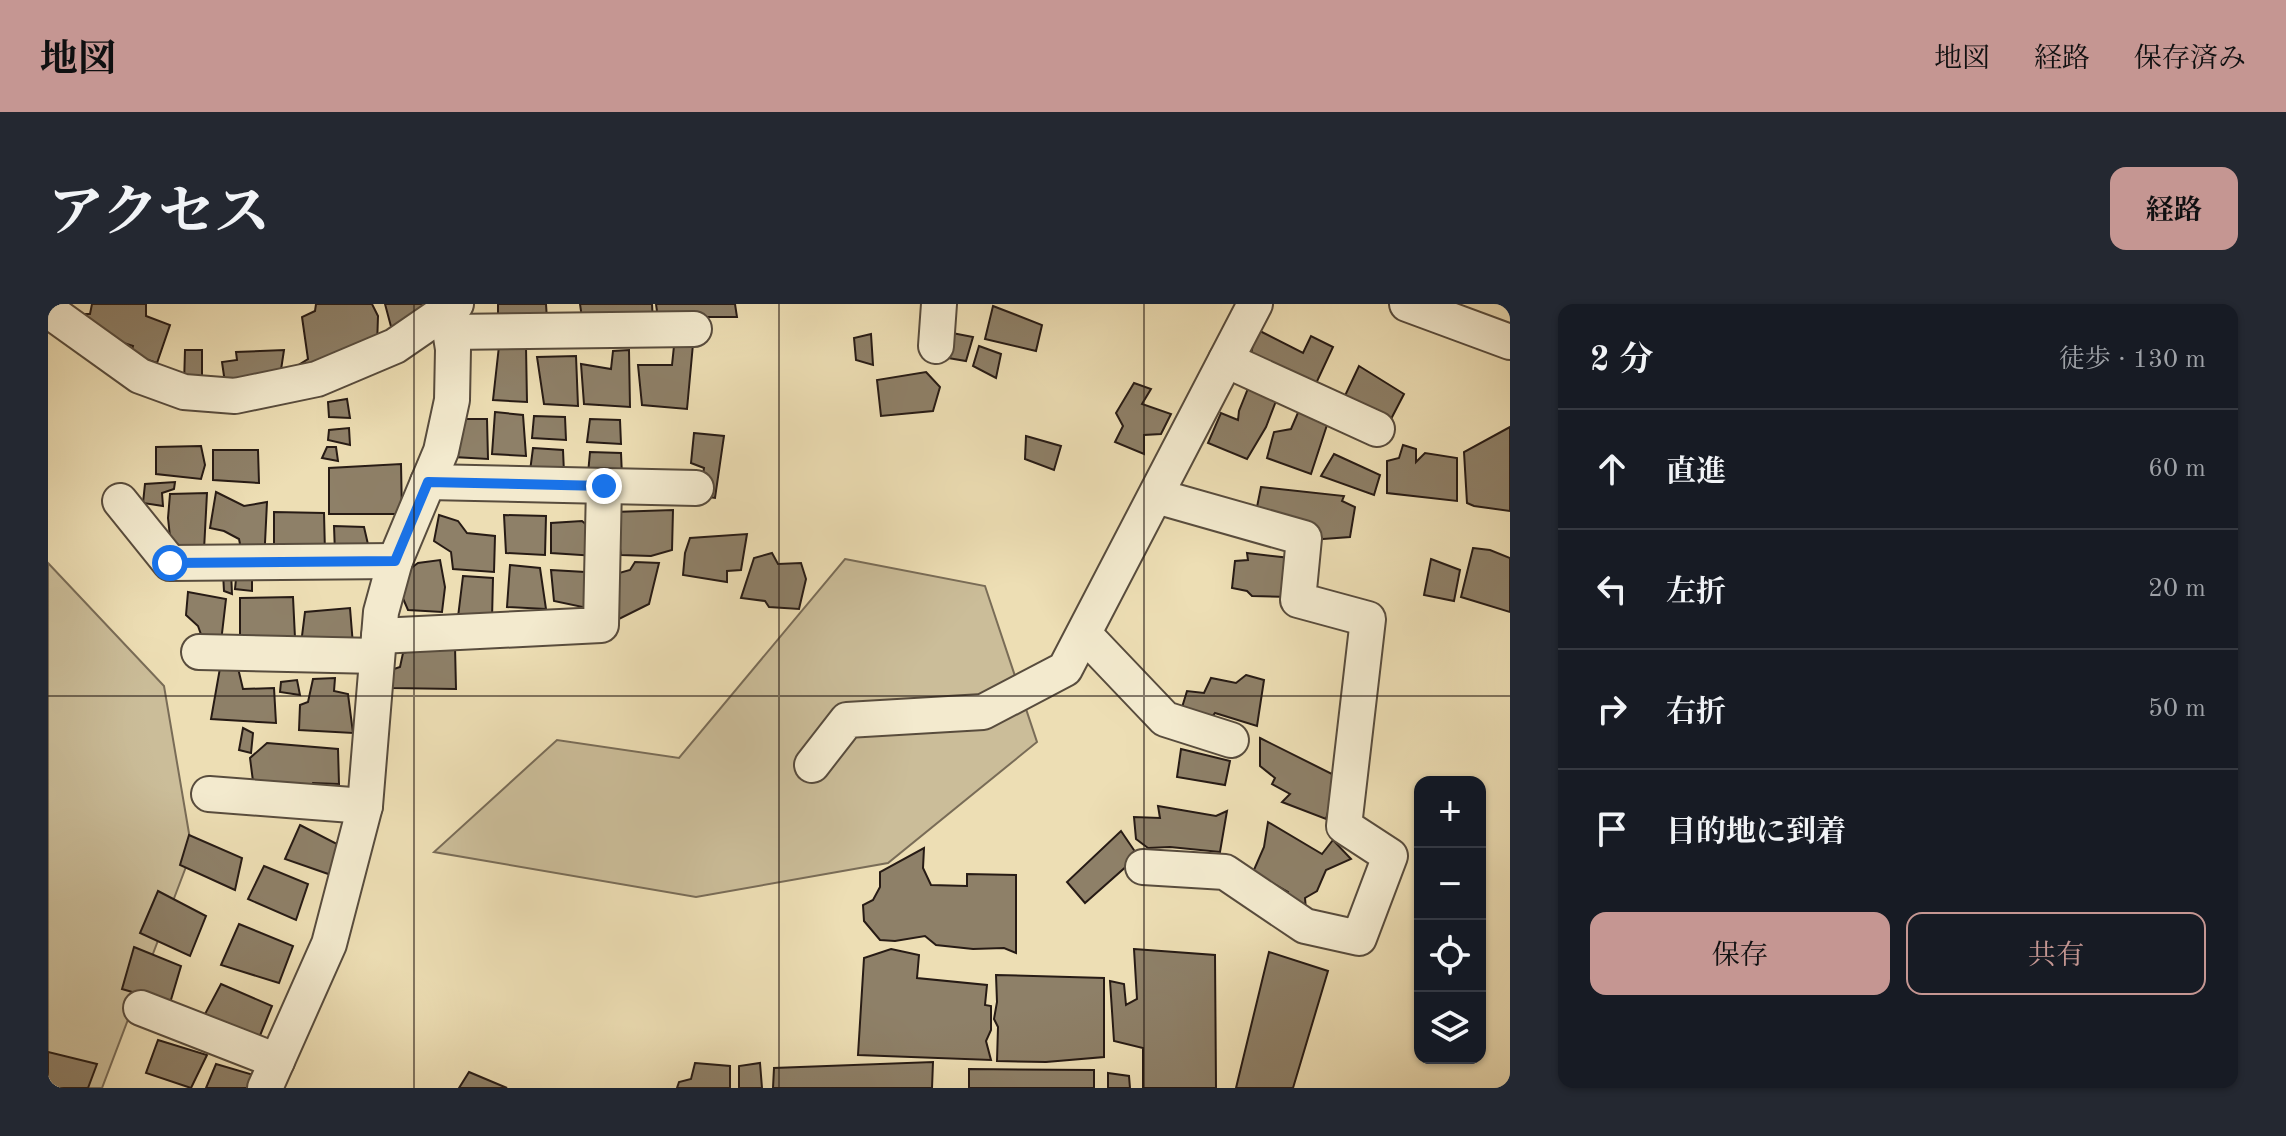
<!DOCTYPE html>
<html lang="ja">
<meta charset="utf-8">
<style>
:root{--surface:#171b24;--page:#242831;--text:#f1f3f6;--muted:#9ea1a6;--line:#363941;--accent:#c59692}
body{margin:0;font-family:"Old Standard TT","Noto Serif JP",serif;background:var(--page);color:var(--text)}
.controls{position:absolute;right:24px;bottom:24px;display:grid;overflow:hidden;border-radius:16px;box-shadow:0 2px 6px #0004}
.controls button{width:72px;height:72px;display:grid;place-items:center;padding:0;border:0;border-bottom:2px solid var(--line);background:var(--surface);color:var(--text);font:40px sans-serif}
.stop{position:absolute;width:24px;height:24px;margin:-18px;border:6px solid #1a73e8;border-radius:50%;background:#fff}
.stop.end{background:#1a73e8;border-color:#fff;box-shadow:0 2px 8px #0008}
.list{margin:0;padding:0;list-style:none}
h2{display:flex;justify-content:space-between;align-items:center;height:104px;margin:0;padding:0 32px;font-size:34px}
h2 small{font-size:26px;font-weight:400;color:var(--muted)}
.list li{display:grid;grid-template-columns:52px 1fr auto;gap:24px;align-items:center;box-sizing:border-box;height:120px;padding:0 32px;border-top:2px solid var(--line)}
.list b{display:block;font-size:30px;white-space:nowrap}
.list em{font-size:26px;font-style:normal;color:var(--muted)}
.actions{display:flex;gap:16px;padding:24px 32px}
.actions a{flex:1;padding:18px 0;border:2px solid var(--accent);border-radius:16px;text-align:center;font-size:28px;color:var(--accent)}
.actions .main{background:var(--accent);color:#111}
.icon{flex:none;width:44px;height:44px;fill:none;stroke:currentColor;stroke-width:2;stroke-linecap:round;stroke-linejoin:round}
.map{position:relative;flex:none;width:1462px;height:784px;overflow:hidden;border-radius:16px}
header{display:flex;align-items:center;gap:48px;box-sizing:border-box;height:112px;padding:0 40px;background:var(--accent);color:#111}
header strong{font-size:38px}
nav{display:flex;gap:44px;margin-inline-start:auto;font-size:28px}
.intro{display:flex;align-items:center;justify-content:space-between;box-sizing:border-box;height:192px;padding:0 48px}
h1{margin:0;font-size:56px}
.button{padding:20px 36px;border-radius:16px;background:var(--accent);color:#111;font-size:28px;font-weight:700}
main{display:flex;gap:48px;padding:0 48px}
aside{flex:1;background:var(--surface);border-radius:16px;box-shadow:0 2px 6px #0004}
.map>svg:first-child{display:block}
.green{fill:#cbbd99;stroke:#796c57;stroke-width:2}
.building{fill:#8e8068;stroke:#271b15;stroke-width:2}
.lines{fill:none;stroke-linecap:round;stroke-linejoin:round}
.minor-casing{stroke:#584c3d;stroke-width:38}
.minor{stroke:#f3eace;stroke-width:34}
.route{stroke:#1a73e8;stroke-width:10}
.grid{fill:none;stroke:#271b15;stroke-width:2;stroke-opacity:0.55}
</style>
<header>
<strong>地図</strong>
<nav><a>地図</a><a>経路</a><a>保存済み</a></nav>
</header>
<div class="intro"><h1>アクセス</h1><a class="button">経路</a></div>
<main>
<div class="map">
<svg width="1462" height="784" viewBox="0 0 1462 784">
<rect width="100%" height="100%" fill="#eddeb4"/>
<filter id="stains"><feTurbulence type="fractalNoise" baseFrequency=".0025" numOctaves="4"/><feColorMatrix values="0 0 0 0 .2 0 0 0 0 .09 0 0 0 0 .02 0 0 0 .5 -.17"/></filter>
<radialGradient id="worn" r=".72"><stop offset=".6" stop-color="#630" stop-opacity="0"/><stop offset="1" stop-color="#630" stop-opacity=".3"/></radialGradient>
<!-- green -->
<g class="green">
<polygon points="797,255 937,282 989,438 840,559 648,593 386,548 509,436 631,454"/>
<polygon points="0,259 116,382 144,547 54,784 0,784"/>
</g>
<!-- building -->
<g class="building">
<polygon points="44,0 98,0 98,12 122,21 109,59 83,50 85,42 32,25 36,10 42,10"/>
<polygon points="268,0 324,0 330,12 329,42 312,51 275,54 274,65 258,69 252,60 260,55 254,13 267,7"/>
<polygon points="337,0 392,0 345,30"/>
<polygon points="450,0 498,0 499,16 450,16"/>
<polygon points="532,0 604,0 605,18 535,21"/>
<polygon points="608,0 687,0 689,13 657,13 611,22"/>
<polygon points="945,2 994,21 988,47 937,35"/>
<polygon points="1208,25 1255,49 1263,32 1285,43 1265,86 1202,55"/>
<polygon points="899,28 925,33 918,57 894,53"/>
<polygon points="823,30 825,61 808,56 806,34"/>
<polygon points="645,40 639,105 594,101 590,61 624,61 626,42"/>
<polygon points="451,42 478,43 479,98 445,96"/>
<polygon points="931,42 953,50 948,74 925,62"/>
<polygon points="137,46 154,46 154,79 136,80"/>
<polygon points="236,46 231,79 177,79 174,58 189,56 188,48"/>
<polygon points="581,46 582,103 536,100 533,60 563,65 565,47"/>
<polygon points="528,52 530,102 496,100 489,53"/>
<polygon points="1311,62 1356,90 1342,117 1294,98"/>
<polygon points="878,68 892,83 885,107 833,112 829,76"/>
<polygon points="1086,79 1103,85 1094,100 1123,110 1113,130 1096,131 1096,150 1067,138 1075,122 1068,109"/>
<polygon points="1201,82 1228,97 1218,123 1199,155 1160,139 1173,109 1190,116 1191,107"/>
<polygon points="299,95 302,114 281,113 280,98"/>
<polygon points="1252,104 1279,121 1263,170 1219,154 1226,128 1243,125"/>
<polygon points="447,108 475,111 478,152 444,150"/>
<polygon points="486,112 517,113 518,136 484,134"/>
<polygon points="414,115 439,115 440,155 406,153"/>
<polygon points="542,115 572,116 573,140 539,138"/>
<polygon points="1462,123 1462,207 1426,202 1419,199 1416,148"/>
<polygon points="301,124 302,141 280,136 281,126"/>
<polygon points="646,129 676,132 667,194 652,192 656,164 643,159"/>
<polygon points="978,132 1013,142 1006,166 977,155"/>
<polygon points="1355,141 1368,145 1368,158 1377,149 1409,154 1409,197 1339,189 1339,157 1351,154"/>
<polygon points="153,142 157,161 153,175 108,170 108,143"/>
<polygon points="279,143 288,143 290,157 274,154"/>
<polygon points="485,144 515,146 516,169 482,167"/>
<polygon points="165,146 210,146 211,179 165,176"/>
<polygon points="542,148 573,149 574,172 540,170"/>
<polygon points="1286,150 1332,171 1326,191 1273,172"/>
<polygon points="353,160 354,210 281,210 281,164"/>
<polygon points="127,178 126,185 114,189 115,202 95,199 97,180"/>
<polygon points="1213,183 1296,192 1294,197 1307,203 1302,233 1275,235 1221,219 1207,213"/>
<polygon points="168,188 196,202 219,198 217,239 220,253 194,250 191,235 176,227 162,224"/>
<polygon points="159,189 156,246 123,242 120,214 122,190"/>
<polygon points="625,206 624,246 603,252 573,251 566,208"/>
<polygon points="226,208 276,209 277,249 226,246"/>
<polygon points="391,211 410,217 419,229 447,232 446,268 405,265 403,248 386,237"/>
<polygon points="456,211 498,212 497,251 458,249"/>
<polygon points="534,217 547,228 548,252 503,249 503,219"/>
<polygon points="286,222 316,223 322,249 287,249"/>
<polygon points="699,230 693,266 679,267 679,278 635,271 637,249 642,234"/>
<polygon points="1425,244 1442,246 1462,254 1462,308 1413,293"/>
<polygon points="724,249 730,260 753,259 758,275 751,305 721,303 717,297 693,294 706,254"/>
<polygon points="1199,249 1242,254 1242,293 1204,292 1199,287 1184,284 1187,257 1200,256"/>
<polygon points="1383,255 1412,266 1406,297 1376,291"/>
<polygon points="392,256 397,283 394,308 360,306 347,276 370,259"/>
<polygon points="587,258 611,259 601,300 571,315 562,301 564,271 582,266"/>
<polygon points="462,261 492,264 498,305 459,303"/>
<polygon points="189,265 204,266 204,287 187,285"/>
<polygon points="503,266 537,268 544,305 506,297"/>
<polygon points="183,267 184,290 176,287 175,269"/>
<polygon points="415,272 445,274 444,315 410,313"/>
<polygon points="140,288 178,295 173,338 155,336 150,322 138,311"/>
<polygon points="245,293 247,334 192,336 192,294"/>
<polygon points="302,304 305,341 253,340 257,308"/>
<polygon points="407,342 408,385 343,384 340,367 352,363 355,349 375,344"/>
<polygon points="172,364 190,364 195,385 226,384 228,419 163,415"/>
<polygon points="1198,371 1216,376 1209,422 1167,409 1158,421 1132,410 1139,387 1156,389 1163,374 1188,379"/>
<polygon points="287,374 286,387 300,390 305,429 251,426 252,401 260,398 265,375"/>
<polygon points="249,376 252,391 232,388 233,378"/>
<polygon points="195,424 205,429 203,449 191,446"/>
<polygon points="1212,434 1290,473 1278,515 1234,498 1242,490 1224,480 1227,474 1212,462"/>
<polygon points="219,439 290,445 291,480 265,479 260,491 206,485 202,454"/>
<polygon points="1133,445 1182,457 1177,481 1129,473"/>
<polygon points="1110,502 1168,512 1179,507 1172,548 1122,543 1100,544 1088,535 1086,513 1112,514"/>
<polygon points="1220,518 1274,550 1285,536 1303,555 1278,566 1269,587 1257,594 1258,606 1238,597 1240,588 1205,568 1216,543"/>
<polygon points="252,521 291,541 289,573 237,555"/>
<polygon points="1073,527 1090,552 1037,599 1019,578"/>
<polygon points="141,531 194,554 187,586 132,561"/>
<polygon points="876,544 875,564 883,581 919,582 919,570 968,571 968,649 956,644 925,645 888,641 877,632 847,637 832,636 816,617 815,601 825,596 832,583 832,568"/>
<polygon points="216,562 260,580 248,616 200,595"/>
<polygon points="110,587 158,612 142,652 92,629"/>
<polygon points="191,620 245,642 231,679 173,661"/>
<polygon points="86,643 133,662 122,699 74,685"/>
<polygon points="843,645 871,651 869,674 939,681 937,701 943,702 943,726 938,737 943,756 810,751 816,654"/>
<polygon points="1086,645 1167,651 1168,784 1095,784 1095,744 1066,737 1062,677 1076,680 1078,701 1089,695"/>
<polygon points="1221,648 1280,667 1245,784 1188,784"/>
<polygon points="948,671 1056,674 1056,753 998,758 949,757 950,723 946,715 949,698"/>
<polygon points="173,680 224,702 209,739 157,710"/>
<polygon points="110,736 159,751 143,784 98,769"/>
<polygon points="0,748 49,760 40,784 0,784"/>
<polygon points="885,758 884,784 725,784 726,764"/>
<polygon points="647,759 682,762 682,784 629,784 631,778 643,775"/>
<polygon points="712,759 714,784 691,784 691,762"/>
<polygon points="168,760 209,772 202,784 158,784"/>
<polygon points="921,765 1046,766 1046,784 921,784"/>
<polygon points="421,768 459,784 411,784"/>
<polygon points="1060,769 1081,772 1082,784 1060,784"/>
</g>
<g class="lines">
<defs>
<g id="minor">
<polyline points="1359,0 1462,38"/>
<polyline points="0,6 92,72 136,88 187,92 269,75 347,42 408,0"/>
<polyline points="402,28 646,25"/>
<polyline points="888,42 891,0"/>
<polyline points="1178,56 1329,125"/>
<polyline points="380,178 648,184"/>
<polyline points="72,197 122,259 347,257"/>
<polyline points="1036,330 1117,415 1183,436"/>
<polyline points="331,332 553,321 556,182"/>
<polyline points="151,348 329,352"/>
<polyline points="764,461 799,416 935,408 1017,365 1207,0"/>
<polyline points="161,490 317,502"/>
<polyline points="1095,563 1177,568 1257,622 1311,634 1342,552 1296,522 1320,315 1250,296 1256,234 1108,192"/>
<polyline points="93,704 229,757"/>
<polyline points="217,784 281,640 317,502 333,308 347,257 393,147 404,96 405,45 399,7"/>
</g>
</defs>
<!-- minor casing -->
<use href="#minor" class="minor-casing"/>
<!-- minor -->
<use href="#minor" class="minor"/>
</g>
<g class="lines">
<!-- route -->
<polyline class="route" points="122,259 347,257 380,178 556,182"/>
</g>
<!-- grid -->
<path class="grid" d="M366,0V784M731,0V784M1096,0V784M0,392H1462"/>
<rect width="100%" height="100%" filter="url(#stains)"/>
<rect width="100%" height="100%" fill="url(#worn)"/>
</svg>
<div class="controls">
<button>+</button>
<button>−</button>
<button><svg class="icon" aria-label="locate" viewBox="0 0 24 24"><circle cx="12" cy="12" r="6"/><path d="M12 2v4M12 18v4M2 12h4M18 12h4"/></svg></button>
<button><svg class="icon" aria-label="layers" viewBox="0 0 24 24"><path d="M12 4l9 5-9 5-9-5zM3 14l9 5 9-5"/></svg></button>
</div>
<div class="stop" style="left:122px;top:259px"></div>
<div class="stop end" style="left:556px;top:182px"></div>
</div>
<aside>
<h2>2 分<small>徒歩 · 130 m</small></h2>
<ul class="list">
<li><svg class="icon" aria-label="ahead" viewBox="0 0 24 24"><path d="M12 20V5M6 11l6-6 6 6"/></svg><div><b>直進</b></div><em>60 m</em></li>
<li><svg class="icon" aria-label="left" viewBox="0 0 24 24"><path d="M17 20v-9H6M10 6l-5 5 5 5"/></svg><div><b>左折</b></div><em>20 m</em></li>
<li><svg class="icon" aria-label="right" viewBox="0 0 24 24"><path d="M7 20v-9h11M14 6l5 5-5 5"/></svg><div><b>右折</b></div><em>50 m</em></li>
<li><svg class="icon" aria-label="arrive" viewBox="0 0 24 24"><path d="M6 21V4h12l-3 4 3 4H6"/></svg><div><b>目的地に到着</b></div></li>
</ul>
<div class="actions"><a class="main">保存</a><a>共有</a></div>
</aside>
</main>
